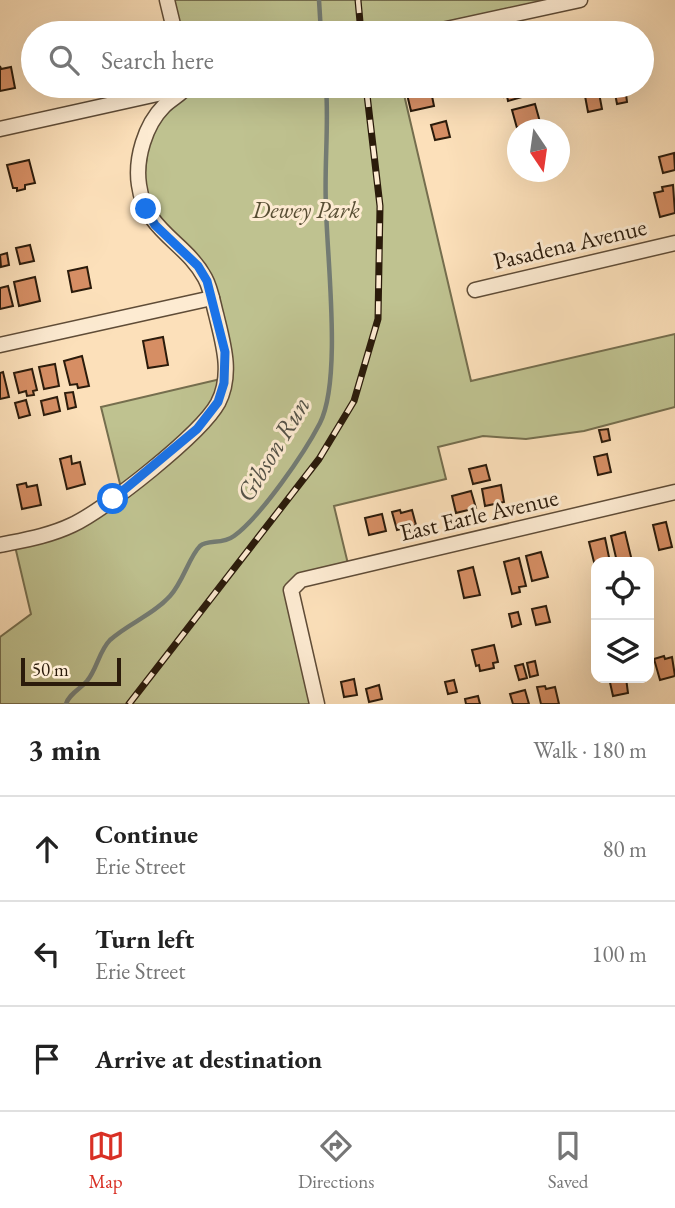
<!DOCTYPE html>
<meta charset="utf-8">
<style>
:root{--surface:#fff;--page:#f2f2f2;--text:#222;--muted:#767676;--line:#e0e0e0;--accent:#d93025}
body{margin:0;font-family:"EB Garamond",serif;background:var(--page);color:var(--text)}
.controls{position:absolute;right:21px;bottom:21px;display:grid;overflow:hidden;border-radius:14px;box-shadow:0 7px 28px #0002}
.controls button{width:63px;height:63px;display:grid;place-items:center;padding:0;border:0;border-bottom:2px solid var(--line);background:var(--surface);color:var(--text);font:35px sans-serif}
.compass{position:absolute;left:507px;top:119px;width:63px;height:63px;border-radius:50%;background:var(--surface);box-shadow:0 7px 28px #0002;rotate:167deg}
.scale{position:absolute;left:21px;bottom:18px;width:100px;box-sizing:border-box;padding-left:7px;border:4px solid #2b1b0b;border-top:0;font-size:19px;line-height:24px;white-space:nowrap;color:#2b1b0b;-webkit-text-stroke:5px #fdebd2;paint-order:stroke}
.stop{position:absolute;width:21px;height:21px;margin:-16px;border:5px solid #1a73e8;border-radius:50%;background:#fff}
.stop.end{background:#1a73e8;border-color:#fff;box-shadow:0 2px 7px #0008}
.list{margin:0;padding:0;list-style:none}
h2{display:flex;justify-content:space-between;align-items:center;height:91px;margin:0;padding:0 28px;font-size:30px}
h2 small{font-size:23px;font-weight:400;color:var(--muted)}
.list li{display:grid;grid-template-columns:46px 1fr auto;gap:21px;align-items:center;box-sizing:border-box;height:105px;padding:0 28px;border-top:2px solid var(--line)}
.list b{display:block;font-size:26px;white-space:nowrap}
.list p{margin:0;font-size:23px;white-space:nowrap;color:var(--muted)}
.list em{font-size:23px;font-style:normal;color:var(--muted)}
.icon{flex:none;width:38px;height:38px;fill:none;stroke:currentColor;stroke-width:2;stroke-linecap:round;stroke-linejoin:round}
.map{position:relative;flex:none;width:675px;height:704px;overflow:hidden}
.search{position:absolute;background:var(--surface);box-shadow:0 7px 28px #0002;left:21px;right:21px;top:21px;height:77px;display:flex;align-items:center;gap:18px;box-sizing:border-box;padding:0 24px;border-radius:38px;color:var(--muted);font-size:26px}
.sheet{height:406px;background:var(--surface)}
nav{display:flex;justify-content:space-around;align-items:center;box-sizing:border-box;height:98px;border-top:2px solid var(--line);background:var(--surface);font-size:19px;color:var(--muted)}
nav a{display:grid;justify-items:center;gap:4px}
nav .on{color:var(--accent)}
.map>svg:first-child{display:block}
.green{fill:#bfc290;stroke:#756e4e;stroke-width:2}
.lines{fill:none;stroke-linecap:round;stroke-linejoin:round}
.stream{stroke:#737b73;stroke-width:4.5}
.building{fill:#d68e64;stroke:#2b1b0b;stroke-width:2}
.minor-casing{stroke:#5f4c37;stroke-width:17}
.minor{stroke:#fdebd2;stroke-width:14}
.rail-casing{stroke:#2b1b0b;stroke-width:7}
.rail{stroke:#fdebd2;stroke-width:4.5;stroke-dasharray:13;stroke-linecap:butt}
.route{stroke:#1a73e8;stroke-width:9}
.labels{text-anchor:middle;stroke-width:6;stroke-linejoin:round;paint-order:stroke}
.park-label{font-size:24px;font-style:italic;fill:#574d33;stroke:#fdebd2}
.street-label{font-size:24px;fill:#2b1b0b;stroke:#fdebd2}
.water-label{font-size:26px;font-style:italic;fill:#555348;stroke:#fdebd2}
</style>
<div class="map">
<svg width="675" height="704" viewBox="0 0 675 704">
<rect width="100%" height="100%" fill="#fce0ba"/>
<filter id="stains"><feTurbulence type="fractalNoise" baseFrequency=".00286" numOctaves="4"/><feColorMatrix values="0 0 0 0 .2 0 0 0 0 .09 0 0 0 0 .02 0 0 0 .5 -.17"/></filter>
<radialGradient id="worn" r=".72"><stop offset=".6" stop-color="#630" stop-opacity="0"/><stop offset="1" stop-color="#630" stop-opacity=".3"/></radialGradient>
<!-- green -->
<g class="green">
<polygon points="167,0 580,0 428,33 175,33"/>
<polygon points="187,86 402,86 471,381 675,334 675,407 584,431 526,439 483,436 438,447 446,479 334,506 349,568 294,585 317,704 0,704 0,637 31,614 14,542 43,536 122,492 101,407 225,378 212,298 142,199 150,127"/>
</g>
<g class="lines">
<!-- stream -->
<g class="stream">
<polyline points="319,0 321,33"/>
<path d="M66,704C69,694 80,689 87,681C97,669 99,651 110,640C129,623 153,615 170,596C183,582 189,557 200,546C208,539 222,545 234,536C261,516 304,454 320,423C342,379 327,260 326,207C324,167 329,126 326,86"/>
</g>
</g>
<!-- building -->
<g class="building">
<polygon points="0,66 1,69 11,67 15,88 0,91"/>
<polygon points="405,86 430,86 434,106 411,111"/>
<polygon points="501,86 522,86 522,97 508,101 507,96 504,97"/>
<polygon points="625,86 627,102 617,104 614,88"/>
<polygon points="599,93 602,109 588,112 585,96"/>
<polygon points="535,104 540,122 517,128 512,110"/>
<polygon points="446,121 450,137 435,140 431,125"/>
<polygon points="674,153 675,170 663,173 659,157"/>
<polygon points="29,160 35,183 25,185 25,189 17,191 17,188 13,188 7,165"/>
<polygon points="673,185 675,213 660,217 654,193 663,191 662,187"/>
<polygon points="30,245 34,261 20,264 16,248"/>
<polygon points="7,253 9,265 1,267 0,255"/>
<polygon points="87,267 91,288 72,292 68,271"/>
<polygon points="35,277 40,301 19,306 14,282"/>
<polygon points="8,286 13,306 0,309 0,288"/>
<polygon points="163,337 168,365 148,368 143,341"/>
<polygon points="82,356 89,386 78,388 77,384 70,385 64,361"/>
<polygon points="55,364 59,386 44,389 39,367"/>
<polygon points="32,369 37,390 33,391 34,395 27,396 26,391 19,393 14,373"/>
<polygon points="3,372 9,397 0,399 0,373"/>
<polygon points="73,392 76,407 68,409 65,393"/>
<polygon points="57,397 60,411 44,415 41,401"/>
<polygon points="26,400 30,415 19,418 15,403"/>
<polygon points="608,429 610,440 602,442 599,430"/>
<polygon points="607,454 611,472 598,475 594,457"/>
<polygon points="71,456 72,464 80,462 85,484 67,489 60,459"/>
<polygon points="486,465 490,480 473,484 469,469"/>
<polygon points="26,483 27,487 37,485 41,505 22,509 17,485"/>
<polygon points="501,485 504,502 485,506 482,489"/>
<polygon points="471,491 476,508 456,513 452,496"/>
<polygon points="400,510 401,513 412,510 416,525 397,530 392,512"/>
<polygon points="382,514 386,531 369,535 365,518"/>
<polygon points="666,522 672,547 659,550 653,525"/>
<polygon points="625,532 632,561 617,562 611,536"/>
<polygon points="605,538 610,562 596,562 595,566 589,542"/>
<polygon points="541,552 548,577 532,581 526,556"/>
<polygon points="519,558 526,586 519,587 520,592 512,594 504,562"/>
<polygon points="473,567 480,595 464,598 458,571"/>
<polygon points="546,606 550,622 536,625 532,609"/>
<polygon points="518,612 521,624 512,627 509,614"/>
<polygon points="494,645 498,662 493,663 494,668 480,671 479,665 476,666 472,650"/>
<polygon points="664,656 665,659 672,657 675,676 660,680 654,659"/>
<polygon points="535,661 538,675 530,677 527,663"/>
<polygon points="523,664 527,678 519,680 515,666"/>
<polygon points="609,678 626,678 628,693 613,696"/>
<polygon points="354,679 357,695 344,697 341,682"/>
<polygon points="454,680 457,692 448,694 445,682"/>
<polygon points="379,685 382,699 369,702 366,689"/>
<polygon points="545,686 546,689 555,687 559,704 541,704 537,687"/>
<polygon points="525,690 529,704 513,704 510,694"/>
<polygon points="478,696 480,704 466,704 465,699"/>
</g>
<g class="lines">
<defs>
<g id="minor">
<polyline points="167,0 175,33"/>
<polyline points="428,33 580,0"/>
<polyline points="0,129 180,89"/>
<polyline points="475,290 675,243"/>
<polyline points="0,345 212,298"/>
<path d="M0,545C24,540 49,536 72,525C105,510 201,434 218,403C233,374 223,343 216,314C213,303 211,289 205,278C186,242 145,231 139,185C135,159 145,125 164,106C171,99 183,93 187,86"/>
<polyline points="317,704 291,590 301,580 675,492"/>
</g>
</defs>
<!-- minor casing -->
<use href="#minor" class="minor-casing"/>
<!-- minor -->
<use href="#minor" class="minor"/>
<defs>
<g id="rail">
<polyline points="358,0 361,33"/>
<polyline points="129,704 319,459 354,401 378,319 380,206 366,86"/>
</g>
</defs>
<!-- rail casing -->
<use href="#rail" class="rail-casing"/>
<!-- rail -->
<use href="#rail" class="rail"/>
</g>
<g class="lines">
<!-- route -->
<polyline class="route" points="113,499 197,429 218,402 224,383 225,352 207,281 198,266 155,225 146,209"/>
</g>
<g class="labels">
<!-- park labels -->
<g class="park-label">
<text x="306" y="218">Dewey Park</text>
</g>
<!-- street labels -->
<g class="street-label">
<text transform="translate(570 244) rotate(-13)" y="8">Pasadena Avenue</text>
<text transform="translate(479 515) rotate(-13)" y="8">East Earle Avenue</text>
</g>
<!-- water labels -->
<g class="water-label">
<text transform="translate(273 449) rotate(-59)" y="9">Gibson Run</text>
</g>
</g>
<rect width="100%" height="100%" filter="url(#stains)"/>
<rect width="100%" height="100%" fill="url(#worn)"/>
</svg>
<div class="controls">
<button><svg class="icon" aria-label="locate" viewBox="0 0 24 24"><circle cx="12" cy="12" r="6"/><path d="M12 2v4M12 18v4M2 12h4M18 12h4"/></svg></button>
<button><svg class="icon" aria-label="layers" viewBox="0 0 24 24"><path d="M12 4l9 5-9 5-9-5zM3 14l9 5 9-5"/></svg></button>
</div>
<svg class="compass" viewBox="-18 -18 36 36"><path d="M0-13l5 13h-10z" fill="#e53935"/><path d="M0 13l5-13h-10z" fill="#767676"/></svg>
<div class="scale">50 m</div>
<div class="stop" style="left:113px;top:499px"></div>
<div class="stop end" style="left:146px;top:209px"></div>
<div class="search"><svg class="icon" aria-label="search" viewBox="0 0 24 24"><circle cx="10" cy="10" r="6"/><path d="M15 15l6 6"/></svg>Search here</div>
</div>
<section class="sheet">
<h2>3 min<small>Walk · 180 m</small></h2>
<ul class="list">
<li><svg class="icon" aria-label="ahead" viewBox="0 0 24 24"><path d="M12 20V5M6 11l6-6 6 6"/></svg><div><b>Continue</b><p>Erie Street</p></div><em>80 m</em></li>
<li><svg class="icon" aria-label="left" viewBox="0 0 24 24"><path d="M17 20v-9H6M10 6l-5 5 5 5"/></svg><div><b>Turn left</b><p>Erie Street</p></div><em>100 m</em></li>
<li><svg class="icon" aria-label="arrive" viewBox="0 0 24 24"><path d="M6 21V4h12l-3 4 3 4H6"/></svg><div><b>Arrive at destination</b></div></li>
</ul>
</section>
<nav>
<a class="on"><svg class="icon" aria-label="map" viewBox="0 0 24 24"><path d="M3 6l6-2 6 2 6-2v14l-6 2-6-2-6 2zM9 4v14M15 6v14"/></svg>Map</a>
<a><svg class="icon" aria-label="directions" viewBox="0 0 24 24"><path d="M12 3l9 9-9 9-9-9zM9 14v-3h6M13 9l2 2-2 2"/></svg>Directions</a>
<a><svg class="icon" aria-label="saved" viewBox="0 0 24 24"><path d="M7 4h10v16l-5-4-5 4z"/></svg>Saved</a>
</nav>
